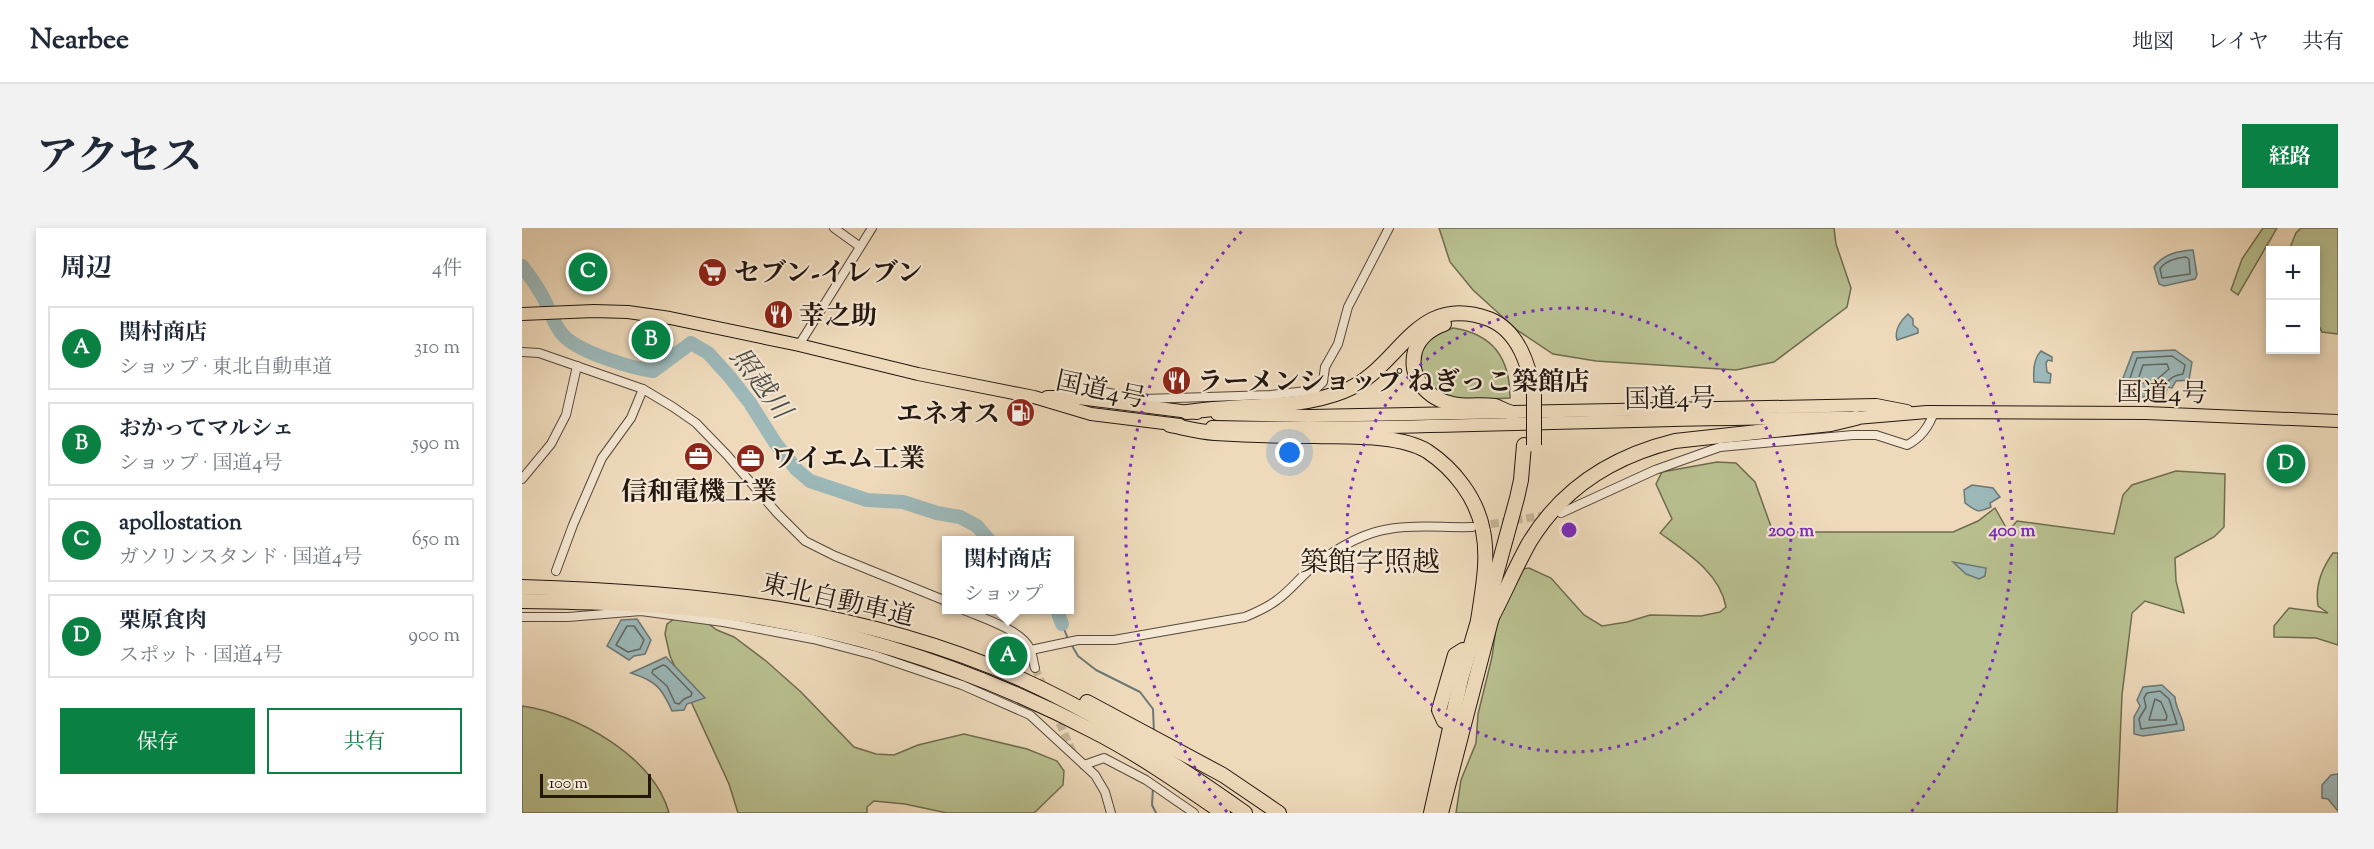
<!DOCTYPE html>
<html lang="ja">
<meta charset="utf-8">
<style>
:root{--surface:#fff;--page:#f2f2f3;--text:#1f2937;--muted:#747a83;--line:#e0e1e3;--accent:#0b8043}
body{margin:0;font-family:"Sorts Mill Goudy","Noto Serif JP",serif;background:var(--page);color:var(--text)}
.controls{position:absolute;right:18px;top:18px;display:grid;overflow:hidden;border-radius:0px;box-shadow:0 3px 9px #0003}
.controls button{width:54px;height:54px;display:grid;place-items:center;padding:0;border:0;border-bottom:2px solid var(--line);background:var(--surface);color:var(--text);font:30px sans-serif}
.scale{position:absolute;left:18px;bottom:15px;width:111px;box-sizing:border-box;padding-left:6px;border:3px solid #241710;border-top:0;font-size:16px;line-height:21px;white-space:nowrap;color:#241710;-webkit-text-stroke:4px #f4e7d3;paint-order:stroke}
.you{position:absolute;left:768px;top:225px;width:21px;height:21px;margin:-15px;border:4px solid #fff;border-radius:50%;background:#1a73e8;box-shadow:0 0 0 9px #1a73e833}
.badge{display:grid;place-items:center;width:39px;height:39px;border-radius:50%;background:var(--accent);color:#fff;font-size:20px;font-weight:700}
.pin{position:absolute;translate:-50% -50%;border:3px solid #fff;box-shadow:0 2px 6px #0006}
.popup{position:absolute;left:420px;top:308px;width:132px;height:78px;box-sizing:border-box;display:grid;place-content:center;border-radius:0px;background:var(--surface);filter:drop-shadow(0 2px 4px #0005);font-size:20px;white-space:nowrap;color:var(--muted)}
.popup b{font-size:22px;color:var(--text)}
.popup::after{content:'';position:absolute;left:50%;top:100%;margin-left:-12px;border:12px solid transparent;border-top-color:var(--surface)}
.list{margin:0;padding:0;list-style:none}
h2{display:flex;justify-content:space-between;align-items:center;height:78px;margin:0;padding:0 24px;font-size:26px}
h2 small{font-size:20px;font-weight:400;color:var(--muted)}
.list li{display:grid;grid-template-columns:39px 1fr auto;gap:18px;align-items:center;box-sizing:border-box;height:84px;margin:0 12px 12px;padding:0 12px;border:2px solid var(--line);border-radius:0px}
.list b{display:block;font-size:22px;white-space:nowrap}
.list p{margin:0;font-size:20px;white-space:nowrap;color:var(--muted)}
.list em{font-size:20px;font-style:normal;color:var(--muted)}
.actions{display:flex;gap:12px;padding:18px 24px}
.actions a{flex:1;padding:14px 0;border:2px solid var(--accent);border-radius:0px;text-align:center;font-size:21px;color:var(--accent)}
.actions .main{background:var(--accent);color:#fff}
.map{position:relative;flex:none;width:1816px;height:585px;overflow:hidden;border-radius:0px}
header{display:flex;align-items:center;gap:36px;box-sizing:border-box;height:84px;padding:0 30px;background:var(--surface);border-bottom:2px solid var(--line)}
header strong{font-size:28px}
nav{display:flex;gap:33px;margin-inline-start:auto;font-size:21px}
.intro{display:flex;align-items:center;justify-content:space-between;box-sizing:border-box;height:144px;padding:0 36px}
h1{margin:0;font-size:42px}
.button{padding:15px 27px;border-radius:0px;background:var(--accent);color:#fff;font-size:21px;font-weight:700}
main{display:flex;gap:36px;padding:0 36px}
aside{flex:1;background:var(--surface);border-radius:0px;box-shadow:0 3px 9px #0003}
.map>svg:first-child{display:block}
.green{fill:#b9c090;stroke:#6e6c50;stroke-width:1.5}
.water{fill:#9cb8b9;stroke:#6c7875;stroke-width:1.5}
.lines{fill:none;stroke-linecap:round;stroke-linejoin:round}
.shore{stroke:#606864;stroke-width:1.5}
.stream{stroke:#6c7875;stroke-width:2}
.river{stroke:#9cb8b9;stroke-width:14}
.minor-tunnel{stroke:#c6b399;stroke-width:8;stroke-dasharray:8 4;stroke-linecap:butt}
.minor-casing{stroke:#56483b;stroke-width:10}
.trunk-casing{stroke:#241710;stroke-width:14}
.motorway-casing{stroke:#241710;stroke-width:16}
.minor{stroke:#f4e7d3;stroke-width:8}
.trunk{stroke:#eedabb;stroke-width:12}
.motorway{stroke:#eedabb;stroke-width:14}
.motorway-bridge-casing{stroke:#241710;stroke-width:16;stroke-linecap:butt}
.motorway-bridge{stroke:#eedabb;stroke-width:14}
.ring{fill:none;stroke:#7b2cbf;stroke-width:3;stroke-dasharray:3 6}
.labels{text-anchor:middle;stroke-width:4.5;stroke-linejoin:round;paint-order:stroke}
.poi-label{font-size:26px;font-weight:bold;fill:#241710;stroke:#f4e7d3;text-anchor:start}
.street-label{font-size:26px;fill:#241710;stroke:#f4e7d3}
.water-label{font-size:27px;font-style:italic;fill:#4e4f4b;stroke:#f4e7d3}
.quarter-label{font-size:28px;fill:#241710;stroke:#f4e7d3}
.centre{fill:#7b2cbf;stroke:#f4e7d3;stroke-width:3}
.ring-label{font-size:18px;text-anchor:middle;font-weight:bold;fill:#7b2cbf;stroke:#f4e7d3;stroke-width:4.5;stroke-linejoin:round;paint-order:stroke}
</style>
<header>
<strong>Nearbee</strong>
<nav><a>地図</a><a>レイヤ</a><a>共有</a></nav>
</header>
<div class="intro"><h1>アクセス</h1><a class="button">経路</a></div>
<main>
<aside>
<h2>周辺<small>4件</small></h2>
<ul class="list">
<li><span class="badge">A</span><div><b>関村商店</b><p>ショップ · 東北自動車道</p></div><em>310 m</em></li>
<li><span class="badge">B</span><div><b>おかってマルシェ</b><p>ショップ · 国道4号</p></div><em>590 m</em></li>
<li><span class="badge">C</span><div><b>apollostation</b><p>ガソリンスタンド · 国道4号</p></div><em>650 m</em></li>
<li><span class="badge">D</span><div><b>栗原食肉</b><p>スポット · 国道4号</p></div><em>900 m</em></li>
</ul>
<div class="actions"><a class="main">保存</a><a>共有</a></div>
</aside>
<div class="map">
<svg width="1816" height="585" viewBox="0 0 1816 585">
<rect width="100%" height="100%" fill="#eedabb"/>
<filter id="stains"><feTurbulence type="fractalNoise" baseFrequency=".00333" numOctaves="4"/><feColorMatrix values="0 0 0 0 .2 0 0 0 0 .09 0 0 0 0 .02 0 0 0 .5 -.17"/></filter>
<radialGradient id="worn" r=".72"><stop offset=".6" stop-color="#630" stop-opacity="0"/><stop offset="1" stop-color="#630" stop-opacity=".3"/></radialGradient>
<!-- green -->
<g class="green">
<polygon points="917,0 1312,0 1314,16 1329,60 1325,79 1252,134 1214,142 1074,133 1031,126 995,102 951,62 928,34"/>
<polygon points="1741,0 1755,0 1716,67 1709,62 1720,31"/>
<polygon points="1779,0 1816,0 1816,106 1800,104 1794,92 1794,22 1767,22 1774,5"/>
<path d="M931,100C971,106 988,130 988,170L946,172L925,171L899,149C897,118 899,111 931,100Z"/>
<path d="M1195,234L1214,235L1233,254L1251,304H1431L1456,293L1473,280L1486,303L1495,293L1592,306L1601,267L1610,257L1654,243L1703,246L1702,299L1692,309L1653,330L1654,353L1662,385L1623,373L1610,385L1600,467L1595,585H934L939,552L954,515L956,486L970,429L973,407V370L979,353L989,343L1007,340L1029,350L1062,387L1080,398L1105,394L1128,387L1179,388L1198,384L1204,379C1198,345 1164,324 1138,305L1150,291L1134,256L1140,244Z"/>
<path d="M1811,325H1816V417L1794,410L1752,409V398L1767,380L1806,385L1796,378C1793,359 1800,340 1811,325Z"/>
<polygon points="152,391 181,392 195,402 212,409 244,433 279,464 332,519 354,526 372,527 396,517 442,506 505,521 535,533 542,543 541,557 512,585 425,585 383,576 352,573 345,579 345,585 216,585 207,556 148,428 143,406 145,396"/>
<path d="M0,478C53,485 133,529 147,585H0Z"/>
</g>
<!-- water -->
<g class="water">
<path d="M1671,22L1675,47L1673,51L1642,58L1637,56L1632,39C1641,26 1656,23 1671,22Z"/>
<path d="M1386,86L1391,91V97L1396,101V105L1375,112C1372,102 1379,92 1386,86Z"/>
<polygon points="1653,122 1670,134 1667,152 1654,153 1650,160 1645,159 1644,166 1603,171 1595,166 1611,124"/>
<path d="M1519,123L1530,129V133L1526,132L1524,135L1525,144L1529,146L1528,155L1512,154C1511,143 1511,131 1519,123Z"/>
<path d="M1450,257L1471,260L1478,269L1468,275L1469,279C1456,285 1455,284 1443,275L1442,262Z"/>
<polygon points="1431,334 1464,340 1463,348 1457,351 1444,346"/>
<polygon points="115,391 129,412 123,426 112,428 107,432 85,418 99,392"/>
<path d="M144,429L183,470L165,476L162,482L150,483C140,460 134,453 109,445Z"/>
<path d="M1640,457L1653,469C1653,480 1662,490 1662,502L1621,508L1612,506V489L1618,478L1615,472L1621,459Z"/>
<polygon points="1816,546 1816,583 1806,571 1800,570 1800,557 1809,547"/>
</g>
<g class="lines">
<!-- shore -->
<g class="shore">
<path d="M1664,29L1667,31L1668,46L1640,50L1638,41C1643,33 1654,30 1664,29Z"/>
<path d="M1650,128L1663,137L1661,146C1646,148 1648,154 1638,161C1632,164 1610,165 1603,164L1615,130Z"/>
<polygon points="1645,136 1647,141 1632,154 1615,155 1621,137"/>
<polygon points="105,398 112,398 122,412 118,421 106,424 94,417"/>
<polygon points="141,437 144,438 170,465 169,468 162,471 157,476 153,475 145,458 130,445 131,442"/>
<polygon points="1638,463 1647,471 1655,496 1619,501 1617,491 1624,479 1622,470 1625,465"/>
<polygon points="1633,471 1639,474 1645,488 1644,492 1627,492"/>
</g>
<!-- stream -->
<g class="stream">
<polyline points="540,396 546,411"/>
<polyline points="549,416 556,428 574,442 618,464 631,481 632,505"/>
<polyline points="631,559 630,577 634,585"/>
</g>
<!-- river -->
<g class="river">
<path d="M0,38C8,48 15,58 21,69C28,82 31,96 41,107C56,124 109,140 131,143L169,115L186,125L207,148L228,175L254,216L275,242L288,253L345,272L381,274L415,285L438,289L455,298L467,312"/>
<polyline points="535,382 540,396"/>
</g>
<!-- minor-tunnel -->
<g class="minor-tunnel">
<polyline points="957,298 1025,287"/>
<polyline points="513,440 551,525"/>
</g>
<defs>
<g id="minor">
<polyline points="312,0 337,18"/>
<polyline points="277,117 350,0"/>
<polyline points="0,124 17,125 121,161 151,179 174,195 205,227 255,285 283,313 313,328 424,373"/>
<polyline points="553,159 622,171 749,167 793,162 801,154 803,139 816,116 826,79 867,0"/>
<polyline points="0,251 29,216 44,187 55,138"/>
<path d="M1039,285L1133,242L1198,219L1331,207H1354L1385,217C1399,210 1407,199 1412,184"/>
<polyline points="34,343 51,297 80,230 109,190 121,161"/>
<path d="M442,382C460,390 500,402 508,421C511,427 511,434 513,440"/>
<polyline points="0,389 46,389 119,383 201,394 291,411 352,427 440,457 508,487 573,547 583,564 589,585"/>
<path d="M509,422L556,412H592L723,389C734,384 745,380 755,372C769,362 779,348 793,337C814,321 840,305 867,301C894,296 923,300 950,299"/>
<polyline points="562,537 582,530 624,552 672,585"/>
</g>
<g id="trunk">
<polyline points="0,86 72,83 106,84 148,90 277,117 396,146 512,169 569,186 658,197"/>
<polyline points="525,169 549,169 675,185"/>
<polyline points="695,186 787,188 1354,177 1385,183"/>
<path d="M690,199C904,203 1119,189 1334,190L1405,184L1624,185L1816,193"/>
</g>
<g id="motorway">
<path d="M922,96C909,100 897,110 893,123C886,150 906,171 931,176C945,179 959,176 973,178C978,180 984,183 990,185"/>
<path d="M665,184C715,176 775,182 822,163C878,142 892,63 967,91C997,103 1007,138 1012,166"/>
<path d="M648,197C663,200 678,204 693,205C726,207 760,208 793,208C824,209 877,206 905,223C932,241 955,270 961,303C967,332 960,364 956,393"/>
<path d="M0,359C171,364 344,381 501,452C580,488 653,535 723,585"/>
<path d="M0,373C70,374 140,376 209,385C335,403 458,444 571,503C616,526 659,556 701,585"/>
<path d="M968,393C982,367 993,340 1007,315C1040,260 1092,228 1153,213L1309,196L1334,190"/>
<polyline points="565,474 701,547 757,585"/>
<polyline points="922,493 917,482 933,427 941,422"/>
<polyline points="909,585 939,451 956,393 968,369 995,270 999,252 1002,217"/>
<polyline points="919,585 971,385"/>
</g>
</defs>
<!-- minor casing -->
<use href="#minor" class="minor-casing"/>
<!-- trunk casing -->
<use href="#trunk" class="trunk-casing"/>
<!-- motorway casing -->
<use href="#motorway" class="motorway-casing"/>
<!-- minor -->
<use href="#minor" class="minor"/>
<!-- trunk -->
<use href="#trunk" class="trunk"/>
<!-- motorway -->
<use href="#motorway" class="motorway"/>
<defs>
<polyline id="motorway-bridge" points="1012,217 1012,166"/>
</defs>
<!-- motorway-bridge casing -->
<use href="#motorway-bridge" class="motorway-bridge-casing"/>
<!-- motorway-bridge -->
<use href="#motorway-bridge" class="motorway-bridge"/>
</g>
<!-- distance rings -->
<g class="ring">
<circle cx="1047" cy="302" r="222"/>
<path d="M705 584A443 443 0 0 1 720 3M1374 3A443 443 0 0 1 1389 584"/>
</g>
<!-- icons -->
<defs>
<symbol id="supermarket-disc" viewBox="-11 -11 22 22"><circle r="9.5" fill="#8f2418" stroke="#f4e7d3"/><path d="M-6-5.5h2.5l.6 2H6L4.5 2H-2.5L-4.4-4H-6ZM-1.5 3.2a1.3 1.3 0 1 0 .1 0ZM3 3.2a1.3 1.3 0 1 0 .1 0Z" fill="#fff"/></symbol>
<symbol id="restaurant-disc" viewBox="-11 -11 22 22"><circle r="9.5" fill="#8f2418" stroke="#f4e7d3"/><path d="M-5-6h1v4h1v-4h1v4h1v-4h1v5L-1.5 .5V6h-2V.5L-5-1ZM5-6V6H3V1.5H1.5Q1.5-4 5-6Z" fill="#fff"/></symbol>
<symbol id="fuel-disc" viewBox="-11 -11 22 22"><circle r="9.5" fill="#8f2418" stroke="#f4e7d3"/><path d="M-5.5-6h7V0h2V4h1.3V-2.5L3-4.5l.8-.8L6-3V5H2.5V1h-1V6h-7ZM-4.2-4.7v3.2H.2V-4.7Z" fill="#fff"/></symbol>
<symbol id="office-disc" viewBox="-11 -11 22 22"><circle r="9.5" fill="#8f2418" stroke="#f4e7d3"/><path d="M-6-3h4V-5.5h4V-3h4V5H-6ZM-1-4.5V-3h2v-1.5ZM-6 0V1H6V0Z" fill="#fff"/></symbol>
</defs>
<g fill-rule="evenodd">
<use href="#supermarket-disc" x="174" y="28" width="33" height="33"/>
<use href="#restaurant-disc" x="240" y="70" width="33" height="33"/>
<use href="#restaurant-disc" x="638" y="136" width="33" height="33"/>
<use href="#fuel-disc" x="482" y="168" width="33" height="33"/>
<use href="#office-disc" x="160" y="212" width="33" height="33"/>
<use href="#office-disc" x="212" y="214" width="33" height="33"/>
</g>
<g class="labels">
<!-- poi labels -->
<g class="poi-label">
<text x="212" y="53">セブン-イレブン</text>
<text x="277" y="96">幸之助</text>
<text x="675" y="162">ラーメンショップ ねぎっこ築館店</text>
<text x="478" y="194" text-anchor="end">エネオス</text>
<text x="249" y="239">ワイエム工業</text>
<text x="177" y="272" text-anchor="middle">信和電機工業</text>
</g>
<!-- street labels -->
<g class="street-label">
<text transform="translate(579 161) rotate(12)" y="9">国道4号</text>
<text transform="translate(1640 164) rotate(1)" y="9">国道4号</text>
<text transform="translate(1148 170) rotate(-1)" y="9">国道4号</text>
<text transform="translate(316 371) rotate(13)" y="9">東北自動車道</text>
</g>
<!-- water labels -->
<g class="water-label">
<text transform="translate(239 155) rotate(53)" y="9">照越川</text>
</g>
<!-- quarter labels -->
<g class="quarter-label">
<text x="848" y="343">築館字照越</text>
</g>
</g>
<circle cx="1047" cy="302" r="9" class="centre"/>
<g class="ring-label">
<text x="1269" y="308">200 m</text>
<text x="1490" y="308">400 m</text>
</g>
<rect width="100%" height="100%" filter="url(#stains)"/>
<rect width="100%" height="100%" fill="url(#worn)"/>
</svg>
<div class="controls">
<button>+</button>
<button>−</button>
</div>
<div class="scale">100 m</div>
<div class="you"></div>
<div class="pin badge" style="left:486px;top:428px">A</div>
<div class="popup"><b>関村商店</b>ショップ</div>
<div class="pin badge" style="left:129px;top:112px">B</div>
<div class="pin badge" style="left:66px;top:44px">C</div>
<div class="pin badge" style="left:1764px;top:236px">D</div>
</div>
</main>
